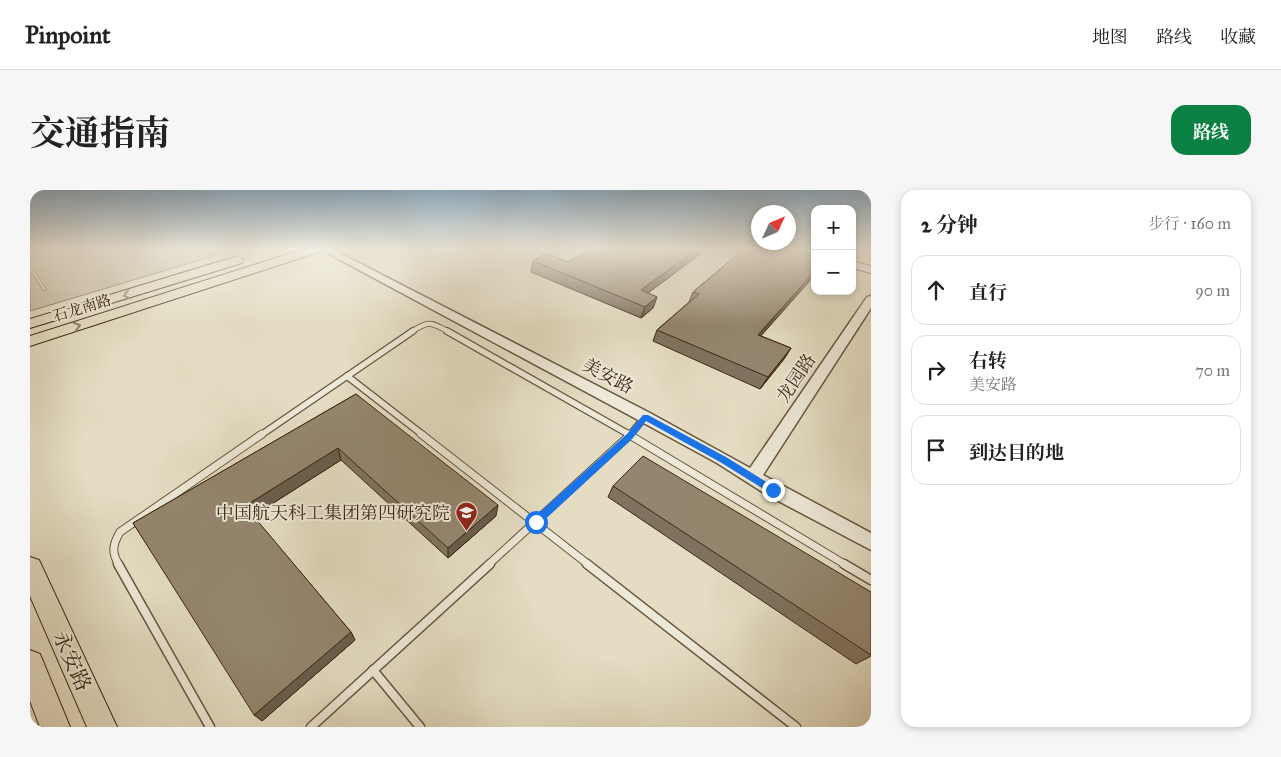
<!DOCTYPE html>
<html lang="zh">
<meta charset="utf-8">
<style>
:root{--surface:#fff;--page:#f6f6f6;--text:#222;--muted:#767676;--line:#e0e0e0;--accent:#0b8043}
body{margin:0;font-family:"IM FELL Great Primer","Noto Serif SC",serif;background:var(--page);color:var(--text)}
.controls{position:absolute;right:15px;top:15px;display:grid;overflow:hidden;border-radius:10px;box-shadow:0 2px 8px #0003}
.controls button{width:45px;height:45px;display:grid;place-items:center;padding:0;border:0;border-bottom:1px solid var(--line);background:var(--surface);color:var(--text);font:25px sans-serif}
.compass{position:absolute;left:721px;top:15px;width:45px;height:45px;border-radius:50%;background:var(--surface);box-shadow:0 2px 8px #0003;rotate:46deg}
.stop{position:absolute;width:15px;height:15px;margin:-11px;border:4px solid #1a73e8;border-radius:50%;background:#fff}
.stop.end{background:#1a73e8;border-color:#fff;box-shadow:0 1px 5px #0008}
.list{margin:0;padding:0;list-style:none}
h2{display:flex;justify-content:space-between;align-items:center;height:65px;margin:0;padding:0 20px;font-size:21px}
h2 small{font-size:16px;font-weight:400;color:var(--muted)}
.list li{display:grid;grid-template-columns:32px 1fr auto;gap:15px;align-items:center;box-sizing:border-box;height:70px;margin:0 10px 10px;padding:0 10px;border:1px solid var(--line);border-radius:15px}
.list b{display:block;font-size:19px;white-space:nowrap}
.list p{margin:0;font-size:16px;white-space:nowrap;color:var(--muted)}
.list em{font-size:16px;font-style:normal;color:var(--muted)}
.icon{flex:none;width:28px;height:28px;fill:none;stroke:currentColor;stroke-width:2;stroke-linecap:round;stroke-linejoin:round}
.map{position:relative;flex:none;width:841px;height:537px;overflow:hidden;border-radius:15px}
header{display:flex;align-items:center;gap:30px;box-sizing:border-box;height:70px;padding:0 25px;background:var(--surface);border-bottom:1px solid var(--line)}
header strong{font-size:24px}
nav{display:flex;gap:28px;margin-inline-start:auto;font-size:18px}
.intro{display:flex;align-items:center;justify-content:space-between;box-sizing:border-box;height:120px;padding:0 30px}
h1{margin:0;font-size:35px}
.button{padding:12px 22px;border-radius:15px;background:var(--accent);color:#fff;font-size:18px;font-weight:700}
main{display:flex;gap:30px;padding:0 30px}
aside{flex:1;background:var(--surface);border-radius:15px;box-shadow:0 2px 8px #0003}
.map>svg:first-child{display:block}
.green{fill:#c8bea5;stroke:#82725b}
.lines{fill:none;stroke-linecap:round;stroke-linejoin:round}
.service-far3-casing{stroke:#67543e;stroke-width:6}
.service-far2-casing{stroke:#67543e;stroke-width:8}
.service-far1-casing{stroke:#67543e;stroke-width:9}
.service-casing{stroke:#67543e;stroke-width:11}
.tertiary-casing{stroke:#67543e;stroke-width:3}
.secondary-casing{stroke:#3d2711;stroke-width:2}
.primary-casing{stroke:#3d2711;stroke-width:2}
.path{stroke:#3d2711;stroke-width:2;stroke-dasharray:0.5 2;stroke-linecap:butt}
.service-far3{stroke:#ede9d8;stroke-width:4.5}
.service-far2{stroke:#ede9d8;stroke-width:5.5}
.service-far1{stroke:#ede9d8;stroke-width:7}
.service{stroke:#ede9d8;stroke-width:8}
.tertiary{fill:#ede9d8;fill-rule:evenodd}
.secondary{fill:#ede9d8;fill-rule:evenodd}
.primary{fill:#e4ddc3;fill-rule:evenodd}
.wall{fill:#7f735f;stroke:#3d2711}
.shaded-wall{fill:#685e4d;stroke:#3d2711}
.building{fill:#94866e;stroke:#3d2711}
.oneway{stroke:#90826a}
.route{fill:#1a73e8}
.labels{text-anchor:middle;stroke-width:4;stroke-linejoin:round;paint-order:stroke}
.far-street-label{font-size:15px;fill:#3d2711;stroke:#ede9d8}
.street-label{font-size:18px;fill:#3d2711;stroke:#ede9d8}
.poi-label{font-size:18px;fill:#3d2711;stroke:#ede9d8;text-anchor:end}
.near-street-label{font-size:21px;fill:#3d2711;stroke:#ede9d8}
</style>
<header>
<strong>Pinpoint</strong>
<nav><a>地图</a><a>路线</a><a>收藏</a></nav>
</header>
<div class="intro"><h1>交通指南</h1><a class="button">路线</a></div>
<main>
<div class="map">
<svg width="841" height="537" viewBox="0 0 841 537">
<rect width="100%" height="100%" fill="#e4ddc3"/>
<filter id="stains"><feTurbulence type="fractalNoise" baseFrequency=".004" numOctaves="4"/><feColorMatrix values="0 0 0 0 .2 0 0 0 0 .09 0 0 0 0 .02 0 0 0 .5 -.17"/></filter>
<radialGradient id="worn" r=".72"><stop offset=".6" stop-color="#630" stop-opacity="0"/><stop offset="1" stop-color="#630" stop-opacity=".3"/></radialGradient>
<!-- green -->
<polygon class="green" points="0,59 207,59 0,121 0,80 14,101 17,100 0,75"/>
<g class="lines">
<defs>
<path id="service-far3" d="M381,142C399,130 401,132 419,142"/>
<g id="service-far2">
<polyline points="417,141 600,245"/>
<polyline points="317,186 393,245"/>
<polyline points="231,245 383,141"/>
<polyline points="600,245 615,227"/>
</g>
<g id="service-far1">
<polyline points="391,244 559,375"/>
<polyline points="598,244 816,375"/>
<path d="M89,375C81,362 83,354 90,342L232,244"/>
<polyline points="458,375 601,244"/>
</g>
<g id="service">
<polyline points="88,374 180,537"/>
<polyline points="557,374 766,537"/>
<polyline points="814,374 841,390"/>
<polyline points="343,480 390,537"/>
<polyline points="281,537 460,374"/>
</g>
<polygon id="tertiary" points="290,59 302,59 620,223 720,278 837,107 841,106 841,118 733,285 841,343 841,360 737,305 687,273 610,231"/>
<g id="secondary">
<polygon points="778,59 785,59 785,62 779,61"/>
<polygon points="822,71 841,76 841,83 822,78"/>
</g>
<g id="primary">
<polygon points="274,59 291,59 289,62 0,156 0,146"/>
<polygon points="208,66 214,70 212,73 0,138 0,129"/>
<polygon points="0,367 9,370 87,537 57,537 0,406"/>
<polygon points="0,460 10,464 40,537 10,537 0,511"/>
</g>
</defs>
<!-- service-far3 casing -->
<use href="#service-far3" class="service-far3-casing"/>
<!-- service-far2 casing -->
<use href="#service-far2" class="service-far2-casing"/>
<!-- service-far1 casing -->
<use href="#service-far1" class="service-far1-casing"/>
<!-- service casing -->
<use href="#service" class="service-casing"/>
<!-- tertiary casing -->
<use href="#tertiary" class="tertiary-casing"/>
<!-- secondary casing -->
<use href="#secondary" class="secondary-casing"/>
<!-- primary casing -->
<use href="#primary" class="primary-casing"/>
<!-- path -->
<polyline class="path" points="212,61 221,59"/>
<!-- service-far3 -->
<use href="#service-far3" class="service-far3"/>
<!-- service-far2 -->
<use href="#service-far2" class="service-far2"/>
<!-- service-far1 -->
<use href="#service-far1" class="service-far1"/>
<!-- service -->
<use href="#service" class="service"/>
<!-- tertiary -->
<use href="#tertiary" class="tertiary"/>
<!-- secondary -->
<use href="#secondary" class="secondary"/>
<!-- primary -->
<use href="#primary" class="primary"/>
</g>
<!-- wall -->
<g class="wall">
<polygon points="560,59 677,59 618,103 627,107 623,118 611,128 501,82 503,71 538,72"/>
<polygon points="714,59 731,146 761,158 754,169 730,199 623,151 627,140 659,112 663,102"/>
<polygon points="326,204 466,326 418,368 311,270 223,326 321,442 325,450 232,531 103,333"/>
<polygon points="583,296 841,402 841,466 826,474 578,307"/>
</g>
<!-- shaded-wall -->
<g class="shaded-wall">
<polygon points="667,59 677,59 607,111 611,100"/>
<polygon points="785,81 785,85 722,156 728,145"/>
<polygon points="627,107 623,118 611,128 615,117"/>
<polygon points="761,158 754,169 730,199 738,187"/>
<polygon points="308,258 311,270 221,327 215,316"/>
<polygon points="468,315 466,326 418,368 418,358"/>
<polygon points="321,442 325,450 232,531 224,525"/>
</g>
<!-- building -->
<g class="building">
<polygon points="560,59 667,59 611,100 627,107 615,117 503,71 516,63 538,72"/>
<polygon points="714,59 772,59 785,62 785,81 728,145 761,158 738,187 627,140 669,104 663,102"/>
<polygon points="326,204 468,315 418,358 308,258 215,316 321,442 224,525 103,333"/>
<polygon points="613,266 841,402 841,465 583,296"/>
</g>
<!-- one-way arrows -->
<defs><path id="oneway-chevron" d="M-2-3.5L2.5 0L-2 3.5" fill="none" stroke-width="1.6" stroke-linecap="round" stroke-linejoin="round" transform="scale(1.25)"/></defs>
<g class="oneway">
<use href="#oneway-chevron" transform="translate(97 105) rotate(163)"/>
<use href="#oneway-chevron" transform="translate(47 136) rotate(-17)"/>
</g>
<!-- sky -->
<linearGradient id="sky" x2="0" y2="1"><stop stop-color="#8facc1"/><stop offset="0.44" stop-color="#f3f0e4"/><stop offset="1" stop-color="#f3f0e4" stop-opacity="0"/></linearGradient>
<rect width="841" height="134" fill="url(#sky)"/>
<!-- route -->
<polygon class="route" points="613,225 618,225 696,267 746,298 746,303 740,303 690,272 616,231 603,248 509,335 502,335 502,329 597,244"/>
<!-- icons -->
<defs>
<symbol id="university-pin" viewBox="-11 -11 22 30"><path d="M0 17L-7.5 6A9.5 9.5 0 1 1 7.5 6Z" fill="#8f2418" stroke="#ede9d8"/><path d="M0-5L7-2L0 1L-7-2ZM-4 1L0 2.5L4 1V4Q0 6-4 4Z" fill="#fff"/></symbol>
</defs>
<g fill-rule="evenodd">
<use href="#university-pin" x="424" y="310" width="25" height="34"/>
</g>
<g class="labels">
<!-- far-street labels -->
<g class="far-street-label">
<text transform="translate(52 118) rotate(-17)" y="5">石龙南路</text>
</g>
<!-- street labels -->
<g class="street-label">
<text transform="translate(578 186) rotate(28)" y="6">美安路</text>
<text transform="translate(766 188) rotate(-56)" y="6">龙园路</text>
</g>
<!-- poi labels -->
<g class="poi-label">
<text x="420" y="329">中国航天科工集团第四研究院</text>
</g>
<!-- near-street labels -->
<g class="near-street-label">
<text transform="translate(42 471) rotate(66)" y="7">永安路</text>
</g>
</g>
<rect width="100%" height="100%" filter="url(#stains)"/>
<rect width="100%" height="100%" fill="url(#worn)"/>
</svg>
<div class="controls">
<button>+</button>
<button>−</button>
</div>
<svg class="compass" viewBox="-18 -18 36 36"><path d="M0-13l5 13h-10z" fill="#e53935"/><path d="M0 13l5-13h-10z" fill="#767676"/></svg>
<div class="stop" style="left:506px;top:332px"></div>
<div class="stop end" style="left:743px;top:300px"></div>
</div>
<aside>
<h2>2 分钟<small>步行 · 160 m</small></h2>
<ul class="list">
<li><svg class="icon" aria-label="ahead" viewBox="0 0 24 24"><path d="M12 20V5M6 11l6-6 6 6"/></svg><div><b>直行</b></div><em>90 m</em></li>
<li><svg class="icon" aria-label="right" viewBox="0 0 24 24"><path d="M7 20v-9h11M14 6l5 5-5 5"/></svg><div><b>右转</b><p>美安路</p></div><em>70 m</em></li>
<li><svg class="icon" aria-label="arrive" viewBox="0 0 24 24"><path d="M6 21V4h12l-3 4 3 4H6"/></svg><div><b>到达目的地</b></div></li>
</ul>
</aside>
</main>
